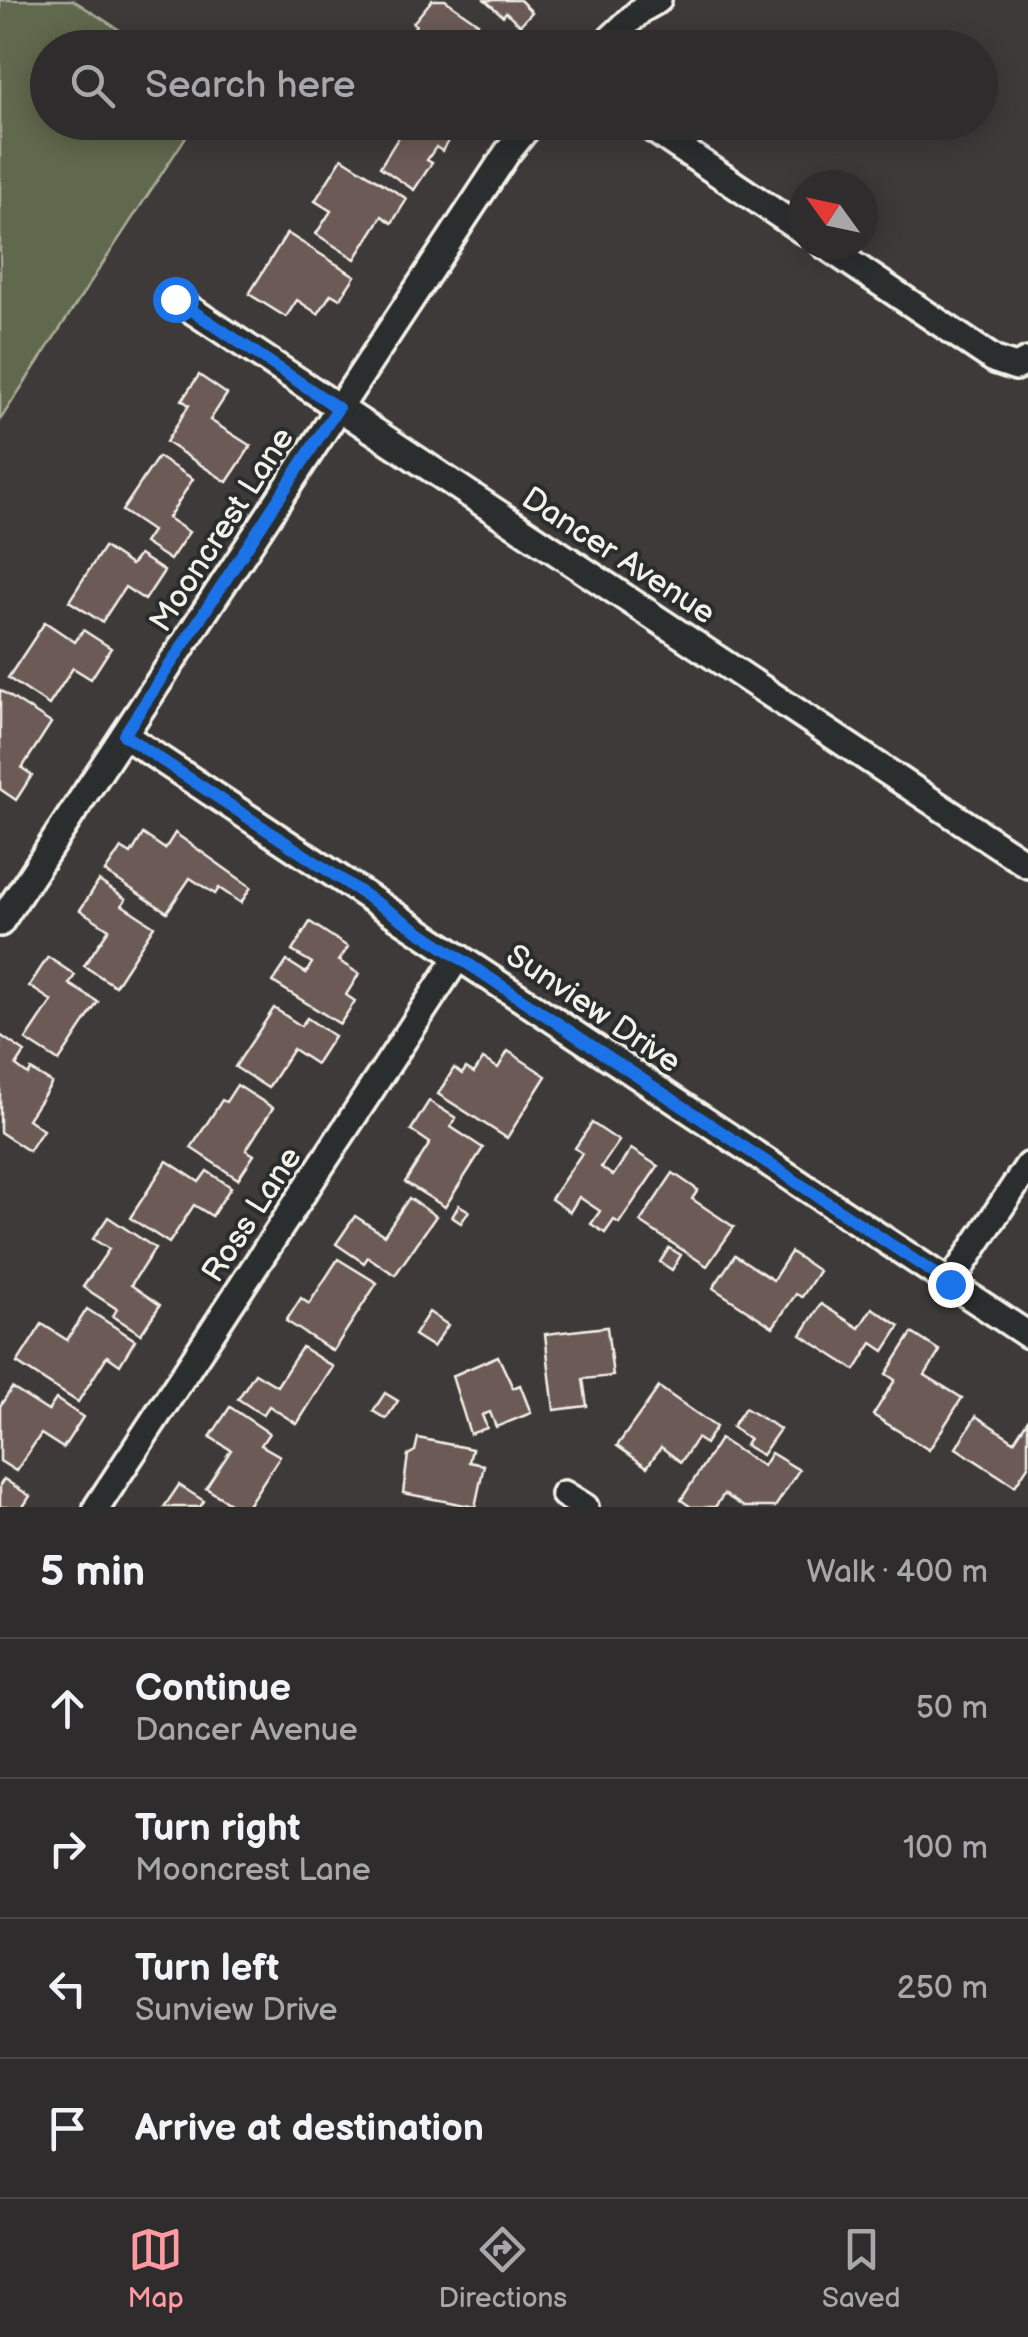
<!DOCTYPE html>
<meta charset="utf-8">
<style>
:root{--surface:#2e2c2c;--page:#363434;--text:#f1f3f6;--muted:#a7a7a9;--line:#494848;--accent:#ff9aa2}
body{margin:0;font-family:"Balsamiq Sans",sans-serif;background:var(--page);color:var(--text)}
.compass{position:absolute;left:788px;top:170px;width:90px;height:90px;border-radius:50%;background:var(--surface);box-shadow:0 5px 25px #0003;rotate:303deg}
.stop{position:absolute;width:30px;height:30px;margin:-22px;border:8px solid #1a73e8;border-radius:50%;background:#fff}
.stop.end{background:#1a73e8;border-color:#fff;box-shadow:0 2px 10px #0008}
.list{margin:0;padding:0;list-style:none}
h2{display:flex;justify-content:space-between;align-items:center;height:130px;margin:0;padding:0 40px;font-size:42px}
h2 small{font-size:32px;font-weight:400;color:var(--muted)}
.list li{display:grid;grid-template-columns:65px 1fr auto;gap:30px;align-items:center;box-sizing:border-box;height:140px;padding:0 40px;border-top:2px solid var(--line)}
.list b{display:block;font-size:38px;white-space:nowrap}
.list p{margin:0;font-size:32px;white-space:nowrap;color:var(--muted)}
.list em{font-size:32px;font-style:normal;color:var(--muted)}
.icon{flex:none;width:55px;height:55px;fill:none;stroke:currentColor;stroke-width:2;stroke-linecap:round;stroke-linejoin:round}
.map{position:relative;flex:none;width:1028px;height:1507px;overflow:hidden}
.search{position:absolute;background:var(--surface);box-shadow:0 5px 25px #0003;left:30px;right:30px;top:30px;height:110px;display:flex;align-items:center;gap:25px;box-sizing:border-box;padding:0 35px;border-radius:55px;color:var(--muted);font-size:38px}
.sheet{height:690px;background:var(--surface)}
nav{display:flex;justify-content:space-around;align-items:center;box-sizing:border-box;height:140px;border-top:2px solid var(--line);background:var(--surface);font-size:28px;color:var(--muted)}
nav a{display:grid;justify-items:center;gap:5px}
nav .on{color:var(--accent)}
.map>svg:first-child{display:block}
.green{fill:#60674d;stroke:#aaac9a;stroke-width:2.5}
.building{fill:#6c5a56;stroke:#f4f1e8;stroke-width:2.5}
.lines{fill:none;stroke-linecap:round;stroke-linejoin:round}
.minor-casing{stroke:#f4f1e8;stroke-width:32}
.minor{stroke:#2a2d2e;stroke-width:25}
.route{stroke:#1a73e8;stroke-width:12}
.labels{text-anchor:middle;stroke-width:8;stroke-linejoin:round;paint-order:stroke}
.street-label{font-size:32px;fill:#f4f1e8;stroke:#2a2d2e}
</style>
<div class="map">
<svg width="1028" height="1507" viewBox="0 0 1028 1507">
<rect width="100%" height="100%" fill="#3e3a3a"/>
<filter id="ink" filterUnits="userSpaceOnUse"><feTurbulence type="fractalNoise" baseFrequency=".01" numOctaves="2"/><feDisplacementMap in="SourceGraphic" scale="20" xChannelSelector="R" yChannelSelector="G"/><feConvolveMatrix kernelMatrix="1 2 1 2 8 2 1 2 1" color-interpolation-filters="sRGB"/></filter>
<g filter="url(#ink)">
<!-- green -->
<polygon class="green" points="0,0 73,0 146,47 48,48 48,122 195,123 0,420"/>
<!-- building -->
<g class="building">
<polygon points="432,0 445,0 478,23 461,48 400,48 416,25 413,23"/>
<polygon points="485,0 520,0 532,12 520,25 506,12 503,16"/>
<polygon points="401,122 459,124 442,151 436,147 427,160 432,163 414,190 380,167 402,132 397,129"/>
<polygon points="342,158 407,199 392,223 382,216 355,259 316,234 331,211 315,201"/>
<polygon points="287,233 355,276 340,299 331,294 318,314 297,300 286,317 249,294"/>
<polygon points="199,375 227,394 210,420 251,446 227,482 166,442 189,405 182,400"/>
<polygon points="158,457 193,479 168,518 189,532 170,560 144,543 152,531 122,511"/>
<polygon points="104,547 131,565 139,555 164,571 145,600 125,587 102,622 69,601"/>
<polygon points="45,622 75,642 83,630 111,648 91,679 73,668 49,705 8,678"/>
<polygon points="0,690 51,723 22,768 32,775 16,800 0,789"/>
<polygon points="175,833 251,887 241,903 219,888 215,894 190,878 167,912 105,872 121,848 131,854 143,834 165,849"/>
<polygon points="99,881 126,899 122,905 154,926 115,986 84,966 109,929 80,910"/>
<polygon points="310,922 348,947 339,961 359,974 346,995 355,1001 340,1024 273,982 287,961 306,973 312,963 292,951"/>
<polygon points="48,957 75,975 69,984 98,1002 59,1061 26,1040 52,1001 29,986"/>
<polygon points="274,1008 301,1026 307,1018 334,1036 316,1064 293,1049 268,1088 235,1067"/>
<polygon points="0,1035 25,1052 16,1066 28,1075 31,1070 52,1083 28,1119 43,1130 29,1151 0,1132"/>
<polygon points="508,1051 546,1076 507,1138 438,1094 454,1068 462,1074 466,1068 474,1073 483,1059 498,1068"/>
<polygon points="237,1085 273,1108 246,1150 254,1155 238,1179 191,1148 222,1100 226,1102"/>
<polygon points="429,1101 456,1118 451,1127 483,1148 445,1207 405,1182 430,1143 411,1130"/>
<polygon points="592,1123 619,1141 601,1167 613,1176 631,1149 658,1166 619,1223 614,1220 605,1233 591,1224 600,1211 579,1197 570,1212 551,1199 582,1153 575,1148"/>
<polygon points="167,1161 199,1182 207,1171 231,1187 212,1216 194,1205 169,1243 130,1218"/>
<polygon points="673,1173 698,1190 692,1199 734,1227 707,1266 640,1222"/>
<polygon points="409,1198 436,1216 395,1275 368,1257 364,1263 336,1244 355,1216 384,1235"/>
<polygon points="459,1205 469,1211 461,1223 452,1217"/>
<polygon points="108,1217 155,1248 131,1285 160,1305 141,1334 113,1316 117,1309 83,1287 109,1249 93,1239"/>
<polygon points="669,1248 681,1255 672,1270 660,1262"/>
<polygon points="791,1252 819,1271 802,1297 796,1294 773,1327 713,1288 735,1255 773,1280"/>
<polygon points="338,1259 377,1283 333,1351 286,1321 301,1298 309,1304"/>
<polygon points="821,1304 859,1328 872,1308 900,1326 884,1351 872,1343 855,1370 801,1335"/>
<polygon points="87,1309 135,1340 120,1365 107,1356 78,1402 17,1363 42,1324 67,1340"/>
<polygon points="429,1312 448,1325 433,1347 414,1335"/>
<polygon points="607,1327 613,1376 583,1379 587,1406 554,1410 545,1334"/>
<polygon points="912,1333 940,1351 925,1375 962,1398 929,1450 873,1415 895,1380 886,1374"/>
<polygon points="302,1347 333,1367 297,1424 269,1406 263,1415 238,1399 255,1373 277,1386"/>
<polygon points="498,1356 513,1388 520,1385 531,1413 496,1427 490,1412 482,1415 487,1428 470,1434 452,1376"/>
<polygon points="659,1387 716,1427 705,1444 697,1438 681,1462 661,1447 647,1467 617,1446"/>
<polygon points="12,1388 48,1411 56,1399 83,1417 63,1448 41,1434 16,1471 0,1461 0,1406"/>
<polygon points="385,1393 398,1401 386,1419 373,1411"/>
<polygon points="230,1407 269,1433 261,1445 280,1456 247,1507 236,1507 206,1488 231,1450 210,1437"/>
<polygon points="745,1408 780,1429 762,1455 745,1445 749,1439 732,1427"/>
<polygon points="976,1416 1014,1441 1028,1420 1028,1466 1015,1486 956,1448"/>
<polygon points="418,1438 472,1449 469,1462 484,1465 475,1507 403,1493 408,1455 415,1451"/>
<polygon points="720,1439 763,1466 771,1453 799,1470 775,1507 744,1507 724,1494 715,1507 691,1507 681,1500"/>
<polygon points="4,1479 30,1496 23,1507 0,1507 0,1485"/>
<polygon points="179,1485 204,1501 200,1507 164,1507"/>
</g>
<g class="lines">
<defs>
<g id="minor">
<polyline points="601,48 642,9 658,0"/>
<polyline points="642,122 803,231"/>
<polyline points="824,245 995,360 1016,367 1028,361"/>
<polyline points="175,299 1028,865"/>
<polyline points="124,735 1028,1335"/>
<polyline points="0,923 507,153 532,122"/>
<polyline points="950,1283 1028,1166"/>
<polyline points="564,1494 585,1507"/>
<polyline points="97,1507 458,957"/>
</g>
</defs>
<!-- minor casing -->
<use href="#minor" class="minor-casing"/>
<!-- minor -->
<use href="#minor" class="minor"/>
</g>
</g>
<g class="lines" filter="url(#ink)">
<!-- route -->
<polyline class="route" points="175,299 338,408 124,735 950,1284"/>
</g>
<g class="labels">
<!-- street labels -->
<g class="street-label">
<text transform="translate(221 529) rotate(-57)" y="11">Mooncrest Lane</text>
<text transform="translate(619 555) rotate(33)" y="11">Dancer Avenue</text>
<text transform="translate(594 1008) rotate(34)" y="11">Sunview Drive</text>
<text transform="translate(251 1214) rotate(-57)" y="11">Ross Lane</text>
</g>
</g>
</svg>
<svg class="compass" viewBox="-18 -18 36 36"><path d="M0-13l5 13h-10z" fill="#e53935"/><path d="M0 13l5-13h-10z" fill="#a7a7a9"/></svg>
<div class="stop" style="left:175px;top:299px"></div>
<div class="stop end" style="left:950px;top:1284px"></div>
<div class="search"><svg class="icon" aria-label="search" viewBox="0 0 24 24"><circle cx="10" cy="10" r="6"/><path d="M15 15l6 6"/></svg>Search here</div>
</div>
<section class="sheet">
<h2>5 min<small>Walk · 400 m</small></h2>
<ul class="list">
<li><svg class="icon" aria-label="ahead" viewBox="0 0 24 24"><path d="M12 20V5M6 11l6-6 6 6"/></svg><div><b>Continue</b><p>Dancer Avenue</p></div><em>50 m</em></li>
<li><svg class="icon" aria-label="right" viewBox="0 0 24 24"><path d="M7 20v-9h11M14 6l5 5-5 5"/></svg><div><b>Turn right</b><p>Mooncrest Lane</p></div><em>100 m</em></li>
<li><svg class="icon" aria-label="left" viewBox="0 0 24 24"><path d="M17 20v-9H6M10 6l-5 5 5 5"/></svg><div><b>Turn left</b><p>Sunview Drive</p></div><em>250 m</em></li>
<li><svg class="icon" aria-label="arrive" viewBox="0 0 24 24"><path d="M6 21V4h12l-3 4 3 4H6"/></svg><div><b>Arrive at destination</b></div></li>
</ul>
</section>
<nav>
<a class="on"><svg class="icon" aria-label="map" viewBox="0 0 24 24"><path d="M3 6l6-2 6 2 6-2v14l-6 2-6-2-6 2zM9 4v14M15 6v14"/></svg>Map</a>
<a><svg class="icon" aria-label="directions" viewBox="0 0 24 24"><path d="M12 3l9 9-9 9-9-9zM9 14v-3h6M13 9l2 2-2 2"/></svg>Directions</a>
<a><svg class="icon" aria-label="saved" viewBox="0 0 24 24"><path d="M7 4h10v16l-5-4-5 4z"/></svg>Saved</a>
</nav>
